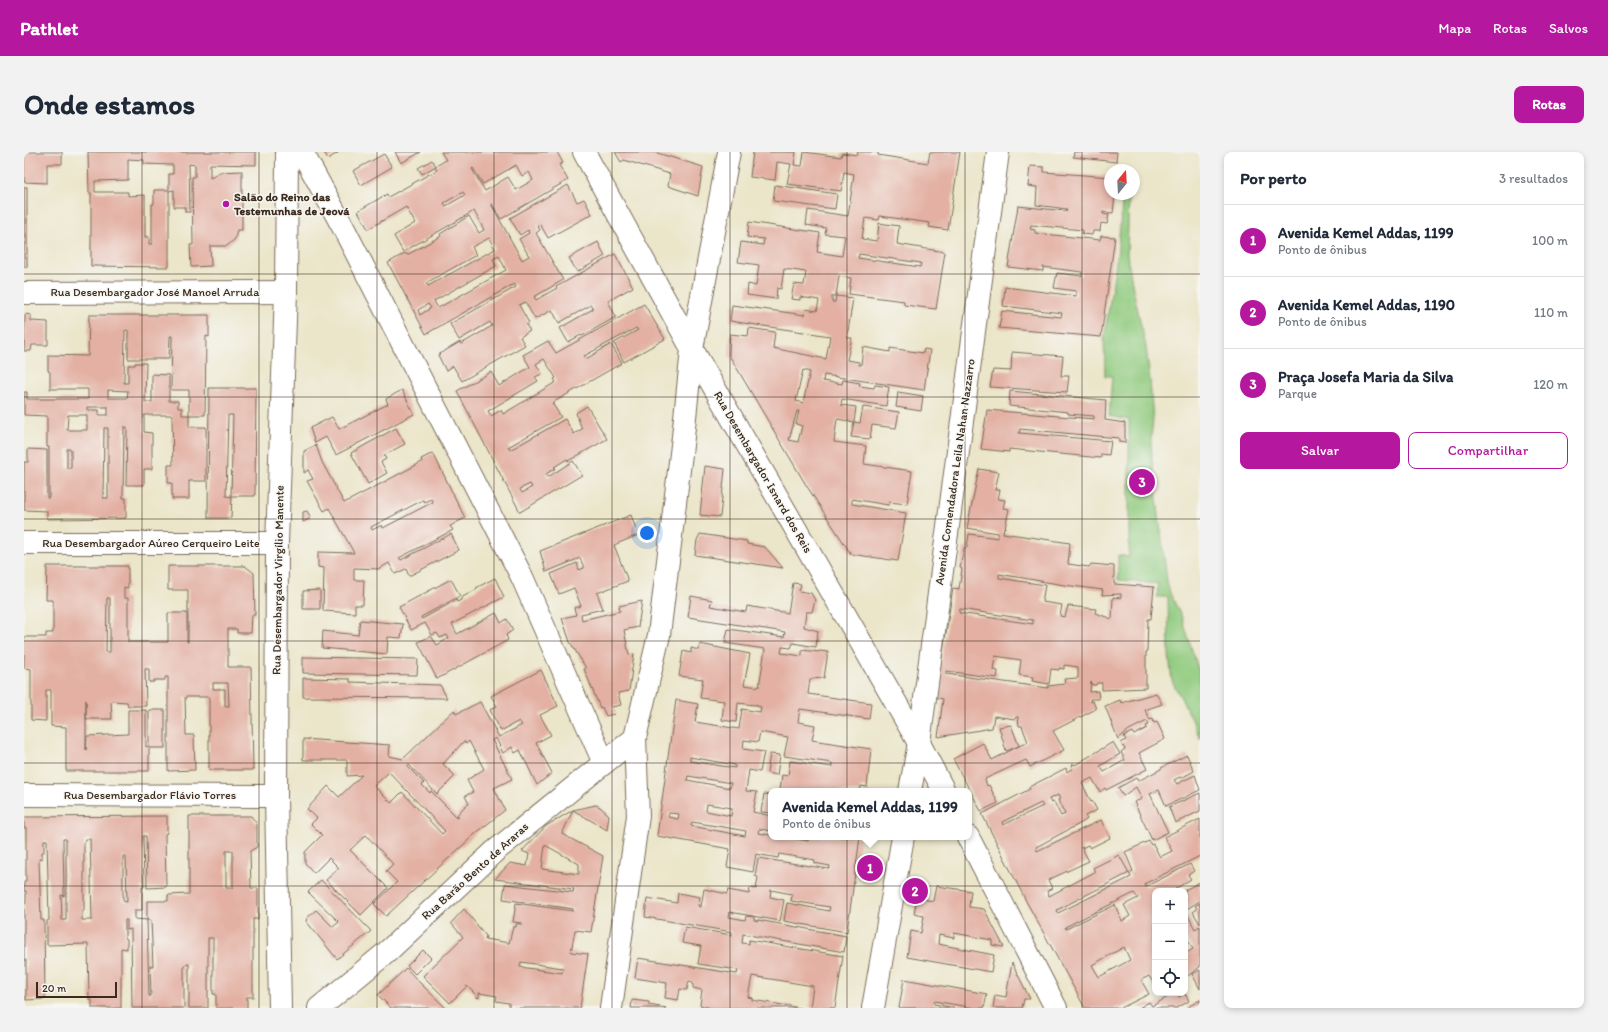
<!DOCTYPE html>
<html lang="pt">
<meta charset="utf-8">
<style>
:root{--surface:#fff;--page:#f2f2f3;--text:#1f2937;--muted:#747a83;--line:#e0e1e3;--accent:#b5179e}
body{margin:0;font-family:Itim,sans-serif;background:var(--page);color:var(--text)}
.controls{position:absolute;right:12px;bottom:12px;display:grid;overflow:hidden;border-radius:8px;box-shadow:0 2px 6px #0003}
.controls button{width:36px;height:36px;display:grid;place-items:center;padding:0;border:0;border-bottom:1px solid var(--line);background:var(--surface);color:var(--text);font:20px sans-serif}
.compass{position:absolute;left:1080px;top:12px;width:36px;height:36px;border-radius:50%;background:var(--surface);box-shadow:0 2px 6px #0003;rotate:18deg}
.scale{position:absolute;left:12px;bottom:10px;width:81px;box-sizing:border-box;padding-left:4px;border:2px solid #3b2a1e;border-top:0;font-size:11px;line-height:14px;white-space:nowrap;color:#3b2a1e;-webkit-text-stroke:3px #f6f6f2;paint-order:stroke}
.you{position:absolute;left:623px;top:381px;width:14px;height:14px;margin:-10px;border:3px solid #fff;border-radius:50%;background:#1a73e8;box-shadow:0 0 0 6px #1a73e833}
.badge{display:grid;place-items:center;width:26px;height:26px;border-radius:50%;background:var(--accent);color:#fff;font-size:13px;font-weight:700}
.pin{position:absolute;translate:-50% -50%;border:2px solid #fff;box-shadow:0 1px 4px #0006}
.popup{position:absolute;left:744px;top:636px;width:204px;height:52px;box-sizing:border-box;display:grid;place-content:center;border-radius:8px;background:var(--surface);filter:drop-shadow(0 1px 3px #0005);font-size:13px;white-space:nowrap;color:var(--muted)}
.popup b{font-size:15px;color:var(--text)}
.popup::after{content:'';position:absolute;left:50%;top:100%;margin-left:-8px;border:8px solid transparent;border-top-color:var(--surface)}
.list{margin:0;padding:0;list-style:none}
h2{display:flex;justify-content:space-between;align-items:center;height:52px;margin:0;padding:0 16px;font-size:17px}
h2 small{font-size:13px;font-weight:400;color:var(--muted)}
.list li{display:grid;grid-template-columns:26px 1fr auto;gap:12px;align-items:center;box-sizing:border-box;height:72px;padding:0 16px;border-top:1px solid var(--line)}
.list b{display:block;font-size:15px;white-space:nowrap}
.list p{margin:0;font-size:13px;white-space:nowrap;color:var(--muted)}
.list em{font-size:13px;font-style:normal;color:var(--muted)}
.actions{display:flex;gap:8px;padding:12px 16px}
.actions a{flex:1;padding:9px 0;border:1px solid var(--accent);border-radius:8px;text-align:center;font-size:14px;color:var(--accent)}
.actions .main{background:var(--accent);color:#fff}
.icon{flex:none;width:22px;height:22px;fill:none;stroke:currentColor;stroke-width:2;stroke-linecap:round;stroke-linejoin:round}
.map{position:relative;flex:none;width:1176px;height:856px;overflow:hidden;border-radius:8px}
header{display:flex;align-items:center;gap:24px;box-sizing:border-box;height:56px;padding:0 20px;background:var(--accent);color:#fff}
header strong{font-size:19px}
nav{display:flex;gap:22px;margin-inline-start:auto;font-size:14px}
.intro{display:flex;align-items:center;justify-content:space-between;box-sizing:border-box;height:96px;padding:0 24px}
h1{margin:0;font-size:28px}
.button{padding:10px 18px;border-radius:8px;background:var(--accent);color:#fff;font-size:14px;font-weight:700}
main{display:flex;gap:24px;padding:0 24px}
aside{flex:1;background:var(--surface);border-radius:8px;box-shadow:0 2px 6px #0003}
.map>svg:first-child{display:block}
.green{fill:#90ca7e;stroke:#667a4e}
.building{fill:#e3b0a3;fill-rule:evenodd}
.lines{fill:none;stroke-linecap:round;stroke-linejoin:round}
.minor-casing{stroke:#796b5a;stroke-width:24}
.secondary-casing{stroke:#796b5a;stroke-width:24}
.minor{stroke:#fff;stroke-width:22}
.secondary{stroke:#fff;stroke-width:22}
.grid{fill:none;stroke:#3b2a1e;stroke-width:1;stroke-opacity:0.55}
.poi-dot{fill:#b5179e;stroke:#f6f6f2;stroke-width:1.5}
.labels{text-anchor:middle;stroke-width:3;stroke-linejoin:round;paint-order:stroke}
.poi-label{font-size:12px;font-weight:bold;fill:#3b2a1e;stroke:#f6f6f2;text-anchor:start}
.street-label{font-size:12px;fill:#3b2a1e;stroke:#f6f6f2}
</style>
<header>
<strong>Pathlet</strong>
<nav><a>Mapa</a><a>Rotas</a><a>Salvos</a></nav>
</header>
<div class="intro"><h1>Onde estamos</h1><a class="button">Rotas</a></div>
<main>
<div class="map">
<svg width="1176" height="856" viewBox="0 0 1176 856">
<rect width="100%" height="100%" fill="#f6f6f2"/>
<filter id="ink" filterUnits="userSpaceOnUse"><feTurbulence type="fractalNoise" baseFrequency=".025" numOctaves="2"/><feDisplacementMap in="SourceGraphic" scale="8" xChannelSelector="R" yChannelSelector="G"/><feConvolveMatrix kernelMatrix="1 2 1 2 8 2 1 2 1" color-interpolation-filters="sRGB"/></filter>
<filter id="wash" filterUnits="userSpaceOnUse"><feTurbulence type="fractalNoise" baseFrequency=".012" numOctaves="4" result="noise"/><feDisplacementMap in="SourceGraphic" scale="16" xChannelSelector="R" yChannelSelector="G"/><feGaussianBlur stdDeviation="0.9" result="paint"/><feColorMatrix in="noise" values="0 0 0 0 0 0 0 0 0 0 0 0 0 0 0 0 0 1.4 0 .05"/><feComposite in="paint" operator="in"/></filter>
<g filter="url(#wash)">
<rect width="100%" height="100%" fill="#ebe5c9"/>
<!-- green -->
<polygon class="green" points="1099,42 1105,42 1103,103 1109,137 1122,195 1126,228 1129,269 1127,286 1128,306 1143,429 1146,441 1158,466 1176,523 1176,587 1167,565 1148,529 1145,503 1144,445 1133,445 1134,432 1094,428 1094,403 1105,405 1105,268 1085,264 1088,224 1081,224 1080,186 1093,104"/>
<g id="blocks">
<!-- building -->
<g class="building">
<polygon points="0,0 38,0 38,12 23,12 23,31 0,30"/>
<path d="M64,0H232V13L186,12V26L191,24L196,20L218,19V78H213L211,87L203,94H186L187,114L167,115L166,93H169L168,25H171V13L165,12L166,60H161V55H150V38L145,39V115L67,114V41H65ZM104,7L120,8V12L149,13V22H145V38H130V52H128V92H125V85H121V43L104,44V40H71V29L104,28Z"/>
<polygon points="300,0 315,0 304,7"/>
<polygon points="371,0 397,0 377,11"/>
<path d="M417,0H533L539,11L535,13L544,28L477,67L468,52H467L498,108L505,104L495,87L505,81L504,78L496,83L486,66L544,33L553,50L560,47L568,62L524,86L516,72L513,73L516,78L512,81L539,128L510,145L512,148L533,136L532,135L591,102L609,135L584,149L592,165L558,184L557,183L544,190L536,176L569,157L567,153L535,171L528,158L511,167L501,150L495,153L505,171L502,173L506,179L496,185L501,193L438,229L429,214L422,219L414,203L436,190L437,192L468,174L466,170L435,188L426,172L492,135L490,132L402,182L364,111L381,101L383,103L417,84L416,82L445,64L455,81L460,78L450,59L379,100L370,84L391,71L382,55L344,77L334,59L363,42L364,45L413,18L411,15L412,14L398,22L394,16L408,8L412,14L422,8ZM492,13L498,24L505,20L509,28L492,38L484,25L461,39L448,17L449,16L459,32ZM439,40L441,43L422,54L420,51ZM465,86L471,97L404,134L402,131L452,103L448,95ZM475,104L482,118L414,156L410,149L472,114L469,107ZM404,152L407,156L396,163L394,158Z"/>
<polygon points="591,0 630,0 679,15 674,44 644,34 646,22 600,8 597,10"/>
<path d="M729,0H772L770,13L778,14L780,0L817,5L818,1L833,3V0H854V3L904,11L906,0H936L924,78L905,75L906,71L856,64L855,68L841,66L838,87L853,89L855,71L875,74L873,92L921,100L912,157L880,153V149L825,142L827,126L815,124L812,144H808V150H811L812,144L829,146L823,186H828L823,208L835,210V213H837L839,195L866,200V196L899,201L900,197L906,198L900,238L800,223L799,229L818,232L819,228L836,231L835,234L850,236L851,233L865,235L862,254L818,247L817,253L832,255L830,270L813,267L810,290L842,294L840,312L888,319L883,352L865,350L864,353L828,347V352L882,361L874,409L827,402L782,333L705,203L706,182L724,184L725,176L751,180L749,196L802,207L806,184L706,169L708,153L781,163L782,157L793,159L795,148L776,145V148L767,147L770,132L780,133L782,120L760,117L757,137L753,136L752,147L723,143L724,132L732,134L735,113L714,110L717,90L739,93L740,87L723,85L725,70L796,81L793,100L818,104L821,84L801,82L802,76L782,73L784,58L824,64L830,22L820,20L817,39L763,32L767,12L753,10L751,28L726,25ZM835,102L897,111L896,115L834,106ZM779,218L786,220L779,251L772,249ZM773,259H775L772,272L778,274L774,290L765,288Z"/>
<polygon points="1050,0 1093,0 1092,10 1049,5"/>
<polygon points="360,2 368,15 337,33 329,19"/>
<polygon points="1006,14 1020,15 1020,20 1086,25 1086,42 1091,42 1091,43 1089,61 1079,60 1079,62 1085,63 1083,72 1077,71 1076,79 1069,79 1068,83 1058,82 1059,78 1007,73 1006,77 1011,78 1011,81 1076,88 1077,84 1091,85 1077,185 975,176 978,159 1037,165 1038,161 979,154 981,135 1052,144 1052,139 1030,136 1033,121 1058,124 1058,120 1019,115 1019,119 984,115 994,54 1042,59 1043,57 1012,53 1013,35 1004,34"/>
<polygon points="751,33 813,42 811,57 749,49"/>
<rect x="0" y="35" width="3" height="80"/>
<polygon points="574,90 581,104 553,120 545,106"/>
<path d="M620,152L641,187L600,210L590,191L614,178L612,176L560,204L562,207L587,192L598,211L528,251L537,265L484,295L486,298L541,267L550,282L558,277L552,261L563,254L583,287L544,309L543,307L530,315L532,316L522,322L524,325L549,309L558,323L496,360L433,239L467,220L475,234L506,215L499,203L524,189L532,201ZM520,207L532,226L530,227L532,230L479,262L477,258L467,264L464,259L514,229L511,225L518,222L512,212ZM506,332L508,335L498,341L496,337Z"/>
<polygon points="1,162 7,163 7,169 24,170 24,193 8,193 7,199 0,199"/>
<path d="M65,163H185V185L182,184L181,263H165V238H147L148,184H146L145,207H104V178H101L100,231H104V213H111V211H122L121,250H128V222L145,223V249H154V256H158V263H165V275H182V329H165V347H148V331H144V313H149L148,263H120V280L128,281V317H120V333H102L103,275H100L99,346H102V366L23,367V359L0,358V310H4V297L23,298V346H25V295H23V264L0,263V240H3V247H64V237H26V220L24,219V203L64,204ZM84,238L104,239L103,246H84ZM63,255H84V263H75V258H63ZM44,263H63V278H43ZM80,276H84V346H79ZM43,297H47V316H43Z"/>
<polygon points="988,200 1039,204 1037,224 1045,224 1043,240 966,235 969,218 987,219"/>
<polygon points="185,236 232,236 231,344 207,344 209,263 204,263 202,344 208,345 207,366 184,366"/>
<polygon points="378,238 390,262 312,303 302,285 291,291 286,276 308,265 315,277 364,252 362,247"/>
<polygon points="986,239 1082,248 1081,268 1101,271 1101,291 1095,290 1095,286 996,277 995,281 1087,289 1085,303 1077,302 1077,306 985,297 985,300 957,297 963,258 1070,267 1070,264 1044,262 1044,260 985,254"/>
<polygon points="874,240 899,244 897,259 872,255"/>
<polygon points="839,255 875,260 872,276 848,273 846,287 827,285 830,270 836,271"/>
<polygon points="372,276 381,292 360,303 362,307 357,310 363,321 344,332 327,301"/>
<path d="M292,293L298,310L320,351L398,310L397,307L409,301L441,366L426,374L429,378L375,406L377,408L427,382L435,398L385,424L382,417L371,422L365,411L355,417L330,416V428H340L339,453H331V461L299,459L300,416L294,415V400L330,401L305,356L300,359L283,329L289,327L284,318L280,321V299ZM407,347L409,350L359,376L358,373L348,378L347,375L399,348L400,350Z"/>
<polygon points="681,314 701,317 696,365 676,363"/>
<path d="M955,317L975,320L971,338H976L974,347L981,348L979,356L985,357L981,376L980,375L979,381L1046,391L1044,412L1065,415L1067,412L1090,414V432L1130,435L1127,467H1124L1123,500H1122V536L1078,538V531H1073L1072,533H1068L1067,530L1066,540L1074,539L1075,547H1066L1067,550L1069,549L1072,557L1029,579L1040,598L1006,615L1002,608L961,627L963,634L965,633L974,651L957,659L929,607L959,591L968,608L995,594L982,599L975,575L987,573L995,594L1004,590L998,574H995L994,565H992L991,567L970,564L968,576L914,585L919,547L909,545L913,517L916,518L929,436L935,437L938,417L936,416L940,396H943L945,382L974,386V381L943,376ZM975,422L1040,433L1079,438L1078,443L1097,442V446L1089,445L1088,467L1071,461L1072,457L1044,454L1041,465L1036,464L1038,453L1018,450L1021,433L975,426ZM936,457L1009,468V472L935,461ZM971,504L997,508L995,523L1009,525L1008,529L1025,532L1027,517L1035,518V516L1040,517V513L1054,515V526L1040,527L1041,532L1024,534V536L922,522V519L973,526L974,519L969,518Z"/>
<polygon points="283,359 287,366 279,370 279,360"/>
<polygon points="607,363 614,383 590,393 604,429 573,441 579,457 557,462 558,468 596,459 595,454 618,449 614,475 600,478 605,503 610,502 605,539 594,541 597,553 588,555 590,562 582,564 578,555 576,556 560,517 562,516 546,490 538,466 552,463 550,456 557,454 550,436 535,442 527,422 553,411 555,418 560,416 556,406 522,420 516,399"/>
<polygon points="676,382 723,389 723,392 741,395 759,416 671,403 673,388"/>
<path d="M23,414H104V436L100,435V446H104V490H144V461H163V490H164V438H144V414H221L230,421L231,463H228L227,481H213V477H204V515H227L229,618H185V545H161L162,583H170L171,618L144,619V525H141V528H130V530H125V517H121L122,554H104L103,550L87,549L88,567H62V548V598L63,584L104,582V558H122V595L125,594V558H141V596H125V619H42V575L27,574V538H22V569L7,568V517L0,516V485H22V481H29V448H22ZM83,446H86V500H82ZM189,531H204L205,554H201V537H189Z"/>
<polygon points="471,426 480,445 428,472 433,482 472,461 477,471 483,467 489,478 482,483 484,488 413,527 394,490 407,484 413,493 425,486 423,483 416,486 413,481 408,483 401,471 387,478 375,455 427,427 436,444 397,465 398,467 432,448 433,450 437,448 437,446 453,437 452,436"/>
<path d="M769,431L777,432L775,439L787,441L791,448L788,460H782L780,475L794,479L792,495L769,491L767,496L758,495L757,501L778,504V498L795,500V499L804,500L800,526L786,527L784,542L847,551L845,567L776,557L774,570L791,573L788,588L847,597L843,635L837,634L836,639H756L758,623L764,624L766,609L808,615V611L760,604L764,585L736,580L734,590L720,588L719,597L740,600L736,620L725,618L722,639L733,640L729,660L747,664V679L735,677L734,681L747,683V685H765V686L784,689L785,685H836L823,780L760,769L763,751L805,759L806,755L767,749L768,742L747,738L746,745L760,748L756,769L706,760L705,765L721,768L722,764L730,765V768L734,769V768L822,784L820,800L719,782L718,791L725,792V788L819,804L811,856H786L789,834L728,824L724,845L728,846V848L777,856H687L676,853L678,838L669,836V830L665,829L663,838L656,837L654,848L641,846L643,831L611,826L614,806L713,822L714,818L674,812L677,794L658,791L661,775L708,783V780L621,765L623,746L653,751L654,741L676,745L674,754L677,755L680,737L703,742L704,738L725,742L726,736L732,737L734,725L731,724L734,706L805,717L806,714L790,711L791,708L755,702L754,706L732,702L729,720L703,715L706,697L633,684L652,548L674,552L671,570L715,577L718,557L736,560L737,555L733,554V552L731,553L714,551L712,570L698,568L700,549L676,546L679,527L655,524L659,499L667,501V496L675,498L676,492L726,502L720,533L735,535L741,497L701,491L704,477L760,485L761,480L664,465L667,444L688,448L686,454L722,460L723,454L764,461ZM666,605L711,613V616L666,609ZM664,624L707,631L706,636L663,628ZM683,652L708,656L707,664L682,659ZM645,661L655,662L654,667L644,665ZM668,670L705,676L722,679L721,684L667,674Z"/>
<polygon points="296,438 296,457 279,457 279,439"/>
<polygon points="336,468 379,472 377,486 364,485 363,502 298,496 299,479 334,483"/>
<polygon points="279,505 394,507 393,523 279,521"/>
<path d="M517,518L534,554L516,563L527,583L512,591L528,621L513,633L496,598L491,601L488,595L479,601L472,586L468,588L488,627L470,636L481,658L451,682L362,764L350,752L373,730L362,719L369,712L342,683L326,698L364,736L337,763L302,728L315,716L305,706L290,721L281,711V700L298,683L287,672L293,666L283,657L304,634L315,645L338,623L323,624V608H279V587L366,593L365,604L379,607L430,558L432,562L456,550L475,585L498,573L495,569L477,579L466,558L473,554L467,544ZM440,589L442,592L445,589L460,617L443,628L449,640L441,644L445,652L441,654L433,663L435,665L434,666L407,639L406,641L398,633L400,631L383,614L385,613L413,642L431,624L419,612ZM365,620L421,679L418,682L378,640L367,651L350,634Z"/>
<polygon points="279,526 326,527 326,530 416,533 423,546 279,545"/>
<path d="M1132,541L1138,552L1121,558L1126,568L1129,567L1130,571L1133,570L1141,587L1115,601L1123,617L1082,638L1081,636L1076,640L1068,626L1058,631L1067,650L1068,649L1073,658L1061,664L1063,667L1059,670L1012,695L1013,699L1077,668L1086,686L1066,696L1064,693L1058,696L1057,695L1065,709L1024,728L1028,736L1023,739L1025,744L1071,720L1069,716L1095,703L1105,721L1033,758L1034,761L1107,725L1105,721L1109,719L1101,700L1125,689L1127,693L1129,692L1136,705L1148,699L1140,685L1176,667V704L1120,732L1121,735L1166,712L1170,719L1164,723L1167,727L1151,737L1153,739H1131V752L1129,753L1131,758V834L1125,824L1117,828L1125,842L1097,856H1061L1002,749L958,662L1006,637L1005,635L1042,616L1043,620L1049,616L1047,613L1050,612L1051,613L1089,590L1096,602L1076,614L1080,620L1101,608L1097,600L1101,597L1097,591L1102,588L1100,584L1108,580L1110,583L1123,576L1122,574L1125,573L1123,569L1105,578L1094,587L1081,554L1096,548L1097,551ZM1034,643L1036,647L1034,648L1041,662L1037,664L1030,650L1027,651L1025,647ZM1017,651L1019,654L979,673L978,670ZM1110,741L1114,746L1100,753L1106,764L1098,769L1091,753L1042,777L1041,775ZM1100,795L1106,808L1075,825L1068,813Z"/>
<polygon points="746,602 756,603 753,623 743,621"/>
<polygon points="1163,603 1170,619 1157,626 1156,625 1150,628 1153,632 1171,623 1176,638 1142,654 1135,638 1126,642 1144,680 1128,688 1110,650 1118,647 1112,635 1099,644 1094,636 1112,626 1114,629 1137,617 1137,616"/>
<polygon points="1176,641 1176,659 1151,671 1145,655"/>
<polygon points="740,642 747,643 747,661 737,660"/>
<polygon points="572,653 576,655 585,663 583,678 549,658"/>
<path d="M549,658L538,682L579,704L567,780L551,778L547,800L564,802L556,856H485V851L472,849L473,844L455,841V846L452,845V843L443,834L426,851L399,824L439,785L427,771L440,757L462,784L461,787L485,791L489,775H492V772H498V771L489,770L492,751L549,759V757L479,747L481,732L549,740L550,737L471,727L486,711L503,714L505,702L498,699L522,674ZM521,693L555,712V722L518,717ZM497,810L539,816L538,821L496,815Z"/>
<path d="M143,664V681L141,682L142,735L123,736L122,684H119L120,735H118V758H111V767L123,768L125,844H127L126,814H129L127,768H123V749H144V743L165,742V664H227L233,672V695L226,699L227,736H234V767H229V845H223V856H192V842H189V786H184V856H165V812L160,813V856H108L107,777L103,778V768H101V786L103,787V797L97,796V856H68V848H65L64,792L23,793V769L25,768L23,688H20V700H18V707H15L17,768H20L21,847L2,848V808H0V751H2V739H0V730H2V676H0V665ZM39,687H42V768H38L37,743L40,744ZM62,687H66L68,768H58V759H60V689H62ZM202,699H209V736H202ZM99,704H102L103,750L99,749Z"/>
<polygon points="297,728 347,779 313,807 282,769 283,766 292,758 309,775 315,770 284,740"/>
<polygon points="1176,730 1176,749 1161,758 1161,738"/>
<polygon points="912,734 947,739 945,755 960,757 980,795 968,793 968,788 930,781 930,786 915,783 914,792 970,803 967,820 883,805 887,779 897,781 900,764 890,762 893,746 909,749"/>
<polygon points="1176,751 1176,772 1169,760 1173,757 1171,754"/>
<polygon points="1163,762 1171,777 1176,774 1176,815 1161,826 1161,802 1169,797 1161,783 1161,763"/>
<polygon points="399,798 407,806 391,822 383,814"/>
<polygon points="988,811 1006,847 1000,847 998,856 969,856 971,843 982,845"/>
<polygon points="382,816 396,831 422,856 367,856 354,843"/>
<polygon points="1176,818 1176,837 1168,822"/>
<polygon points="880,827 963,842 960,856 951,856 910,849 910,852 930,856 875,856"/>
<polygon points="1151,841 1153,841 1155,845 1161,842 1165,849 1153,856 1115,856 1125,850 1128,854"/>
<polygon points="608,848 625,850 625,853 642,856 607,856"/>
<polygon points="1176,848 1176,856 1162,856"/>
</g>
</g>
</g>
<g filter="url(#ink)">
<use href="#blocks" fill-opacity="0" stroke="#796b5a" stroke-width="1"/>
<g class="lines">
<defs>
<g id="minor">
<polyline points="278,0 319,75 498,425 580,611"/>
<polyline points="0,141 262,140"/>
<polyline points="0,391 253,391"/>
<polyline points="895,591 920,639"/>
<polyline points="0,643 252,644"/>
<polyline points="944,685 1032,856"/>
<polyline points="256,856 252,644 253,391 262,140 263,0"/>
<polyline points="295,856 363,800 471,699 611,586"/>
<polyline points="587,856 614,664 611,586 635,483 659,285 668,197 705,0"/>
</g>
<g id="secondary">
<polyline points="560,0 668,197 895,591"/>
<polyline points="886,639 895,591 974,0"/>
<polyline points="849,856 879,685"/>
</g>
</defs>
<!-- minor casing -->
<use href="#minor" class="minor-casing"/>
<!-- secondary casing -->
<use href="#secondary" class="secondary-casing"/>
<!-- minor -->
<use href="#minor" class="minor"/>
<!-- secondary -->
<use href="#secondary" class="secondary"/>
</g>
</g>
<!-- grid -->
<path class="grid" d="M118,0V856M235,0V856M353,0V856M470,0V856M588,0V856M706,0V856M823,0V856M941,0V856M1058,0V856M0,122H1176M0,245H1176M0,367H1176M0,489H1176M0,611H1176M0,734H1176"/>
<!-- markers -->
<circle class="poi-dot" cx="202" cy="52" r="4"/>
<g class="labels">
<!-- poi labels -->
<g class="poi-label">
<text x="210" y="49">Salão do Reino das<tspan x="210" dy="14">Testemunhas de Jeová</tspan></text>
</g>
<!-- street labels -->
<g class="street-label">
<text x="131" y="144">Rua Desembargador José Manoel Arruda</text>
<text transform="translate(739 320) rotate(60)" y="4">Rua Desembargador Isnard dos Reis</text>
<text transform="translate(931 320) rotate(-82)" y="4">Avenida Comendadora Leila Nahan Nazzarro</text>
<text x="127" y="395">Rua Desembargador Aúreo Cerqueiro Leite</text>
<text transform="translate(254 428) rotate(-89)" y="4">Rua Desembargador Virgílio Manente</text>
<text x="126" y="647">Rua Desembargador Flávio Torres</text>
<text transform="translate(451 719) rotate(-42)" y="4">Rua Barão Bento de Araras</text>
</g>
</g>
</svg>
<div class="controls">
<button>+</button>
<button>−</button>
<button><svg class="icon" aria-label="locate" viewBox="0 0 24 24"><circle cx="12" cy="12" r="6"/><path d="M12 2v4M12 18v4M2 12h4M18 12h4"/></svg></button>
</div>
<svg class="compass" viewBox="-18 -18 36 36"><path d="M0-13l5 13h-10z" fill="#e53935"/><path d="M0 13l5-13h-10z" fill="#747a83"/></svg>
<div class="scale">20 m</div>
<div class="you"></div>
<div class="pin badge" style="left:846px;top:716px">1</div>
<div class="popup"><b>Avenida Kemel Addas, 1199</b>Ponto de ônibus</div>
<div class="pin badge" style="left:891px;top:739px">2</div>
<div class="pin badge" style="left:1118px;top:330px">3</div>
</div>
<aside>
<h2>Por perto<small>3 resultados</small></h2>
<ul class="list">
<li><span class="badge">1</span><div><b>Avenida Kemel Addas, 1199</b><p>Ponto de ônibus</p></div><em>100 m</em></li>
<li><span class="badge">2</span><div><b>Avenida Kemel Addas, 1190</b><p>Ponto de ônibus</p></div><em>110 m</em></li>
<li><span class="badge">3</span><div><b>Praça Josefa Maria da Silva</b><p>Parque</p></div><em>120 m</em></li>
</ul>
<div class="actions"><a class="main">Salvar</a><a>Compartilhar</a></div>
</aside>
</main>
